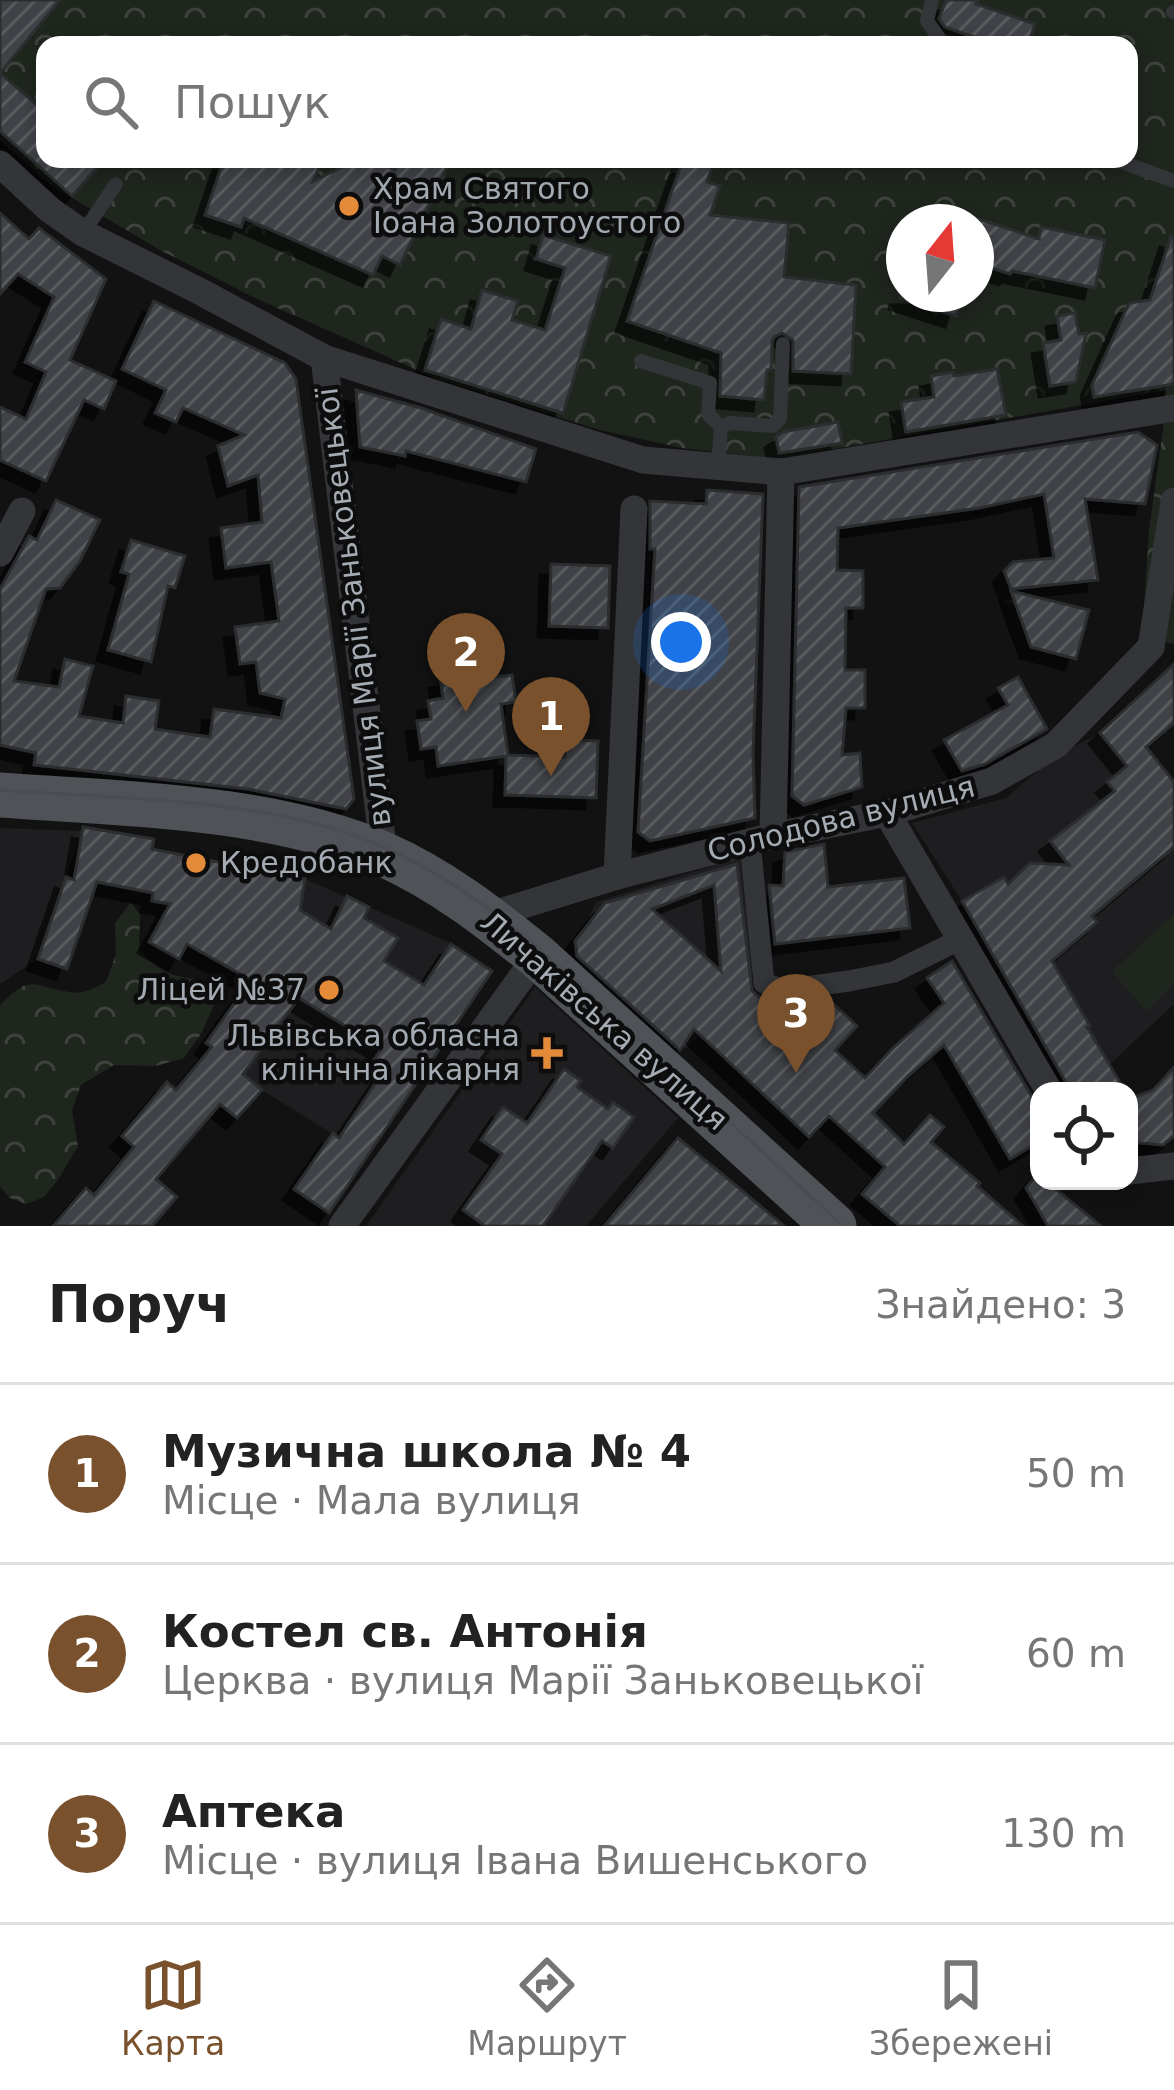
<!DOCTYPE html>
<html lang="uk">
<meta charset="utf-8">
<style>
:root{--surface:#fff;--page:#f2f2f2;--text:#222;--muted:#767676;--line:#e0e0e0;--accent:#79512c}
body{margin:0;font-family:"DejaVu Sans",sans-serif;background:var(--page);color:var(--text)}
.controls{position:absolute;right:36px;bottom:36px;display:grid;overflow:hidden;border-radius:24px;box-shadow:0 6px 18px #0003}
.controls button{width:108px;height:108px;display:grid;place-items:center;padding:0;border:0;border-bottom:3px solid var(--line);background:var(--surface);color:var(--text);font:60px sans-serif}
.compass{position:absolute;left:886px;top:204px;width:108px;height:108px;border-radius:50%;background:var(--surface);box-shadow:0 6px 18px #0003;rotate:17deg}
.you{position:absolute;left:681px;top:642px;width:42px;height:42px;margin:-30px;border:9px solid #fff;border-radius:50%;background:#1a73e8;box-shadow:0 0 0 18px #1a73e833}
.badge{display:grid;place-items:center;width:78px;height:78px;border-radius:50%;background:var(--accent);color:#fff;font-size:39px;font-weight:700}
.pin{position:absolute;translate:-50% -99px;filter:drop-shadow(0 3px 6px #0008)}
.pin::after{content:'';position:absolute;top:63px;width:42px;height:36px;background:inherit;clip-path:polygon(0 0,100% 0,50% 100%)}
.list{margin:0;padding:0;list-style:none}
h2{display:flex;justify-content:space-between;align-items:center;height:156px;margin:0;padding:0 48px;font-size:51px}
h2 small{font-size:39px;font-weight:400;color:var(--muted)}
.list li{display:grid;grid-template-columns:78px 1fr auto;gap:36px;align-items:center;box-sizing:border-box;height:180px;padding:0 48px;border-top:3px solid var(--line)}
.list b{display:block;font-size:45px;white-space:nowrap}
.list p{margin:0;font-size:39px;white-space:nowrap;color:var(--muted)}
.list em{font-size:39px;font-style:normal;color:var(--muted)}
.icon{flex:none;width:66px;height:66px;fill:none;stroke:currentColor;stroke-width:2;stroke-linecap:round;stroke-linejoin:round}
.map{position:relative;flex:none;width:1174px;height:1226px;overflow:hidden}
.search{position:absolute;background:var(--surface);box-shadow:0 6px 18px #0003;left:36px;right:36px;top:36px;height:132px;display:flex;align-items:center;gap:30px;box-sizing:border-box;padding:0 42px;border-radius:24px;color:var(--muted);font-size:45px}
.sheet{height:696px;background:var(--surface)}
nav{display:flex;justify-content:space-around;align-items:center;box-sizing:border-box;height:168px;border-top:3px solid var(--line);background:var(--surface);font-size:33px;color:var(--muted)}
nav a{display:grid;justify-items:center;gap:6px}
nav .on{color:var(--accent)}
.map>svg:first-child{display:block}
.built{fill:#1e1e20}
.park{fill:url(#park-crowns);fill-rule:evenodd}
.pitch{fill:#1f261e}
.building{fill:url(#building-hatch);stroke:#2c2d2f;stroke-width:3;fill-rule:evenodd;filter:url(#shadow)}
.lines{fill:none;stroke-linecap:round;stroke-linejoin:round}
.service{stroke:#333538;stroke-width:14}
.pedestrian{stroke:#333538;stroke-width:21}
.minor{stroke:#333538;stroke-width:27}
.primary{stroke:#4f5257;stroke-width:45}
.tram{stroke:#4a4d51;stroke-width:3}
.poi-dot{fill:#e48b39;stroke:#0d0d0e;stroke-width:4.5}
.labels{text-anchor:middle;stroke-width:9;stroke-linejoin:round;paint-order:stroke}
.poi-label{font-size:30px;fill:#a4abb3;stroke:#0d0d0e;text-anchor:start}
.street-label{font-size:30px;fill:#a4abb3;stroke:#0d0d0e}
</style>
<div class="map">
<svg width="1174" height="1226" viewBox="0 0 1174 1226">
<defs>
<pattern id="park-crowns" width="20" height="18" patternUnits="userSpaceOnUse" patternTransform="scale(3)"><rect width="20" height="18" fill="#1f261e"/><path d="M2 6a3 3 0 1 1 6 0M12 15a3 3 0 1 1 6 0" fill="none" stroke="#3d433c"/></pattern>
<pattern id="building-hatch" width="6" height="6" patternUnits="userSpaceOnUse" patternTransform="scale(3)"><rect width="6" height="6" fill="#414246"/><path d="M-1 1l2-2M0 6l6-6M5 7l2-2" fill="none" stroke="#595b5e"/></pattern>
<filter id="shadow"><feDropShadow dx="-11" dy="11" stdDeviation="0" flood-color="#0009"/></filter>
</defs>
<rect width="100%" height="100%" fill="#121213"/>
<!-- built -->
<g class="built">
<polygon points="1100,733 1174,809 1174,1004 1109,1065 1004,878 962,901 912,823 1006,798 1054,757"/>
<polygon points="0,828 82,831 38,959 0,984"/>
<polygon points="744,856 756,969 686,1049 575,949 596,902"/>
<polygon points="305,879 451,943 374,1060 385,1069 339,1138 262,1090 206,1043 300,910"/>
<polygon points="535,987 678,1118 586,1226 366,1226"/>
</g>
<!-- park -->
<g class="park">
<path d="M0,0H1174V644L1142,637L1149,530L1163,429L1166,390L778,459L682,448L600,430L437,379L253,297L160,250L52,186L0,140ZM45,45H1129V159H45ZM904,222H976V294H904Z"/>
<path d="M131,902L140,915L139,950C167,982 186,976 224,983L201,1034L184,1058L156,1066L114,1065L81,1085L72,1110L78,1146L58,1180L44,1197L26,1204L10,1198L0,1187V1005C32,973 31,986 69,992C83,995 94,988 106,982L116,954L115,923Z"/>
</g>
<!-- pitch -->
<polygon class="pitch" points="1174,914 1174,984 1146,1011 1112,971"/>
<!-- building -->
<g class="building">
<polygon points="0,0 60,0 0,73 45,112 45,159 105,159 72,196 0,131"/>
<polygon points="946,0 978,0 976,4 1035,24 1028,45 997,45 945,27 939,19"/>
<polygon points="224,159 323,159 313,181 359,159 371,159 395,170 400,159 451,159 400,265 382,256 373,275 244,218 241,227 205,215"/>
<polygon points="683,159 715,159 707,182 720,186 710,215 789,223 784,277 856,285 851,374 793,371 793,340 782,333 774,337 772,342 771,370 767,370 764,400 720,396 721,353 627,321"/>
<polygon points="0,213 29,239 39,228 106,279 70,360 116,381 104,409 84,400 46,481 0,460 0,407 26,419 46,372 25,362 54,297 18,274 0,294"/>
<polygon points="976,218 1039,239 1041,227 1105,240 1095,288 1012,271 1010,274 976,263"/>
<polygon points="543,235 611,256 563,413 425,370 441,319 471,329 482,290 518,301 512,320 545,330 565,268 536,259"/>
<polygon points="1171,236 1174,237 1174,384 1094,397 1092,385 1129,303 1150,300"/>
<polygon points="901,294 963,294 956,316 900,298"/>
<polygon points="154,301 285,363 296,379 354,799 346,809 248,789 34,765 36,753 0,745 0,589 29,536 37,540 56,500 100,520 80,561 60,588 46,589 14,681 59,687 65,659 93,666 79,716 123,723 126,696 159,701 155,729 181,733 210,737 214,709 281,718 285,699 260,693 256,662 240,664 235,627 279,621 271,562 226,568 221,528 262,522 258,475 228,486 218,446 244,435 183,408 176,422 155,413 166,390 122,369"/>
<polygon points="1075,313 1079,334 1086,333 1076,382 1050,386 1043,343 1061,340 1057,316"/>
<polygon points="997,369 1006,415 906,432 901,402 934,397 931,376 953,372 954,376"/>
<polygon points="356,390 421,408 536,449 526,482 406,451 405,456 360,447"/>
<polygon points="838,422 842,443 779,453 776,437 783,432"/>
<polygon points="1138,432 1157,445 1145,504 1085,499 1098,580 1011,589 1004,571 1013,562 1054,558 1044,494 979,508 838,528 837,570 863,571 863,608 846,608 845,670 865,670 865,708 846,708 842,755 860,753 862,787 804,805 792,796 799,487"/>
<polygon points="707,490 763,494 753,753 755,818 650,841 638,832 655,549 650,549 650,501 706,504"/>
<polygon points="131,540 185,556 175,588 168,586 151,662 108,650 129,574 121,572"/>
<polygon points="551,564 610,566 608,628 549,626"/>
<polygon points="1011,591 1089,610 1076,659 1031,647"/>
<polygon points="1174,664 1174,723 1146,747 1174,782 1174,847 1092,916 1097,922 1052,961 1090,1026 1087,1027 1125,1091 1071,1091 962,901 1004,877 1008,884 1030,863 1069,865 1050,841 1115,791 1107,782 1127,766 1100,733"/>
<polygon points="466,673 467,681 512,675 516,702 501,704 508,755 565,757 566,740 598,741 596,798 505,795 506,756 438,766 436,747 421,749 417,721 431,719 428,701 443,698 440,677"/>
<polygon points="1018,677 1047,729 985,764 962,771 944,740 1008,705 998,688"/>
<polygon points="83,827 154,839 152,849 305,879 300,910 331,929 347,896 369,907 364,918 398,938 384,961 424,985 451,944 492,971 329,1213 294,1189 333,1133 339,1138 385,1069 373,1061 382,1048 299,998 243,1074 262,1090 237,1118 220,1104 156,1179 177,1197 152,1226 53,1226 86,1188 94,1195 134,1147 122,1136 167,1082 176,1090 212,1047 206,1043 251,980 187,944 179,959 149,942 170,904 152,901 153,893 97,882 67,969 38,959 66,877 74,880"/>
<polygon points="824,844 828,887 904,878 910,928 775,944 769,885 783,886 785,852"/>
<path d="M737,864L752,991L759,997L784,1005L800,1019L818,1000L828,999L857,1026L835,1050L865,1078L893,1048L944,1003L927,978L952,961L1039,1109V1142L1010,1159L944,1045L908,1076L873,1113L904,1144L930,1115L944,1127L931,1142L980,1183L977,1186L1023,1226H900L862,1194L885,1167L829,1116L809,1137L694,1029L680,1050L577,956L575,941L605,903ZM714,885L721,971L652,909Z"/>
<polygon points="1174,1067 1174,1136 1163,1145 1129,1142 1129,1099 1153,1090"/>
<polygon points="564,1069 581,1081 577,1087 608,1109 613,1102 634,1117 613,1148 602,1141 543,1226 485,1226 463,1210 502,1154 481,1140 503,1107 527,1123"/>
<polygon points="678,1138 733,1183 784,1226 604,1226"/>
<polygon points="1038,1174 1039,1181 1046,1181 1101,1226 1048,1226 1026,1188"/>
</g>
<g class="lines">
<!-- service -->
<g class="service">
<polyline points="932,0 927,21 944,45"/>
<polyline points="1173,12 1174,12"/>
<polyline points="1113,159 1174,181"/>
<polyline points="83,233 116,184"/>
<polyline points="641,361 710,383 708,414 721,427"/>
<polyline points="718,466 721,427 730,423 773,426 780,419 783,344"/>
</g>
<!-- pedestrian -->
<polyline class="pedestrian" points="750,842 764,983 784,990 849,981 894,972 961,939"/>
<!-- minor -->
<g class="minor">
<polyline points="0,164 50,210 83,233 201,292 324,358 643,460 781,472 1174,408"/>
<polyline points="324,358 384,855"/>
<polyline points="0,553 22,511"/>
<polyline points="1151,647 1174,501"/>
<polyline points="887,813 1049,1091"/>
<polyline points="773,836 781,472"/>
<polyline points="617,876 634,509"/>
<polyline points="487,916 617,876 773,836 887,813 992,781 1056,745 1151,647"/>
<polyline points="1129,1171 1174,1166"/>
<polyline points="342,1226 537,956"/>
</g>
<!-- primary -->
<path class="primary" d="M0,795C122,804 270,805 383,854C440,879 490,918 537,956L834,1226"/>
<!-- tram -->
<path class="tram" d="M0,790C110,798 239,798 344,832C463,871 551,958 641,1041C708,1102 776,1164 843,1226"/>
</g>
<!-- markers -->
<g class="poi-dot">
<circle cx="349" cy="206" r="12"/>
<circle cx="196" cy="863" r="12"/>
<circle cx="329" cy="990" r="12"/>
<path d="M541 1035h12v12h12v12h-12v12h-12v-12h-12v-12h12z"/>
</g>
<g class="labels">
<!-- poi labels -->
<g class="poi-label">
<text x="373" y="199">Храм Святого<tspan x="373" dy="34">Іоана Золотоустого</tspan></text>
<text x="220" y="873">Кредобанк</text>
<text x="305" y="1000" text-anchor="end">Ліцей №37</text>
<text x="520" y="1046" text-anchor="end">Львівська обласна<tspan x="520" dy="34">клінічна лікарня</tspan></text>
</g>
<!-- street labels -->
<g class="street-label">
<text transform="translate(354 607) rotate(-97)" y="10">вулиця Марії Заньковецької</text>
<text transform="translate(841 819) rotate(-14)" y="10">Солодова вулиця</text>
<text transform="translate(604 1021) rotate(41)" y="10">Личаківська вулиця</text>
</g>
</g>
</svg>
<div class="controls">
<button><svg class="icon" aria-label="locate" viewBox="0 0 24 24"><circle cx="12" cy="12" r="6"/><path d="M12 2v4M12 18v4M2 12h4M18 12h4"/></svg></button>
</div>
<svg class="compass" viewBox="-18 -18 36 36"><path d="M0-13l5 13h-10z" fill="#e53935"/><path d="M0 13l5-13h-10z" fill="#767676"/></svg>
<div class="you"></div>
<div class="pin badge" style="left:551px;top:776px">1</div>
<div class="pin badge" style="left:466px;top:712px">2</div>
<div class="pin badge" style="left:796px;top:1073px">3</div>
<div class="search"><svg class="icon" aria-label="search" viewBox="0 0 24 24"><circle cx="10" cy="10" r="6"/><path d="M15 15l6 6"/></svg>Пошук</div>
</div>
<section class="sheet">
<h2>Поруч<small>Знайдено: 3</small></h2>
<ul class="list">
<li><span class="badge">1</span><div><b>Музична школа № 4</b><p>Місце · Мала вулиця</p></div><em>50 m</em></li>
<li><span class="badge">2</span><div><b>Костел св. Антонія</b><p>Церква · вулиця Марії Заньковецької</p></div><em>60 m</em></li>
<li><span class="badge">3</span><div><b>Аптека</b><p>Місце · вулиця Івана Вишенського</p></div><em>130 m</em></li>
</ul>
</section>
<nav>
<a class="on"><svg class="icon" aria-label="map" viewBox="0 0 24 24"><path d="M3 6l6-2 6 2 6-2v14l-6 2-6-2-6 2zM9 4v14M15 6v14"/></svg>Карта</a>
<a><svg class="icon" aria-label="directions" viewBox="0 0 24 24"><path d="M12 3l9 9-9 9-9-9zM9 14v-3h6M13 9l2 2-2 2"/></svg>Маршрут</a>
<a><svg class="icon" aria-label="saved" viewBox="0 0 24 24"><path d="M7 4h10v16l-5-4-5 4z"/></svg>Збережені</a>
</nav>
